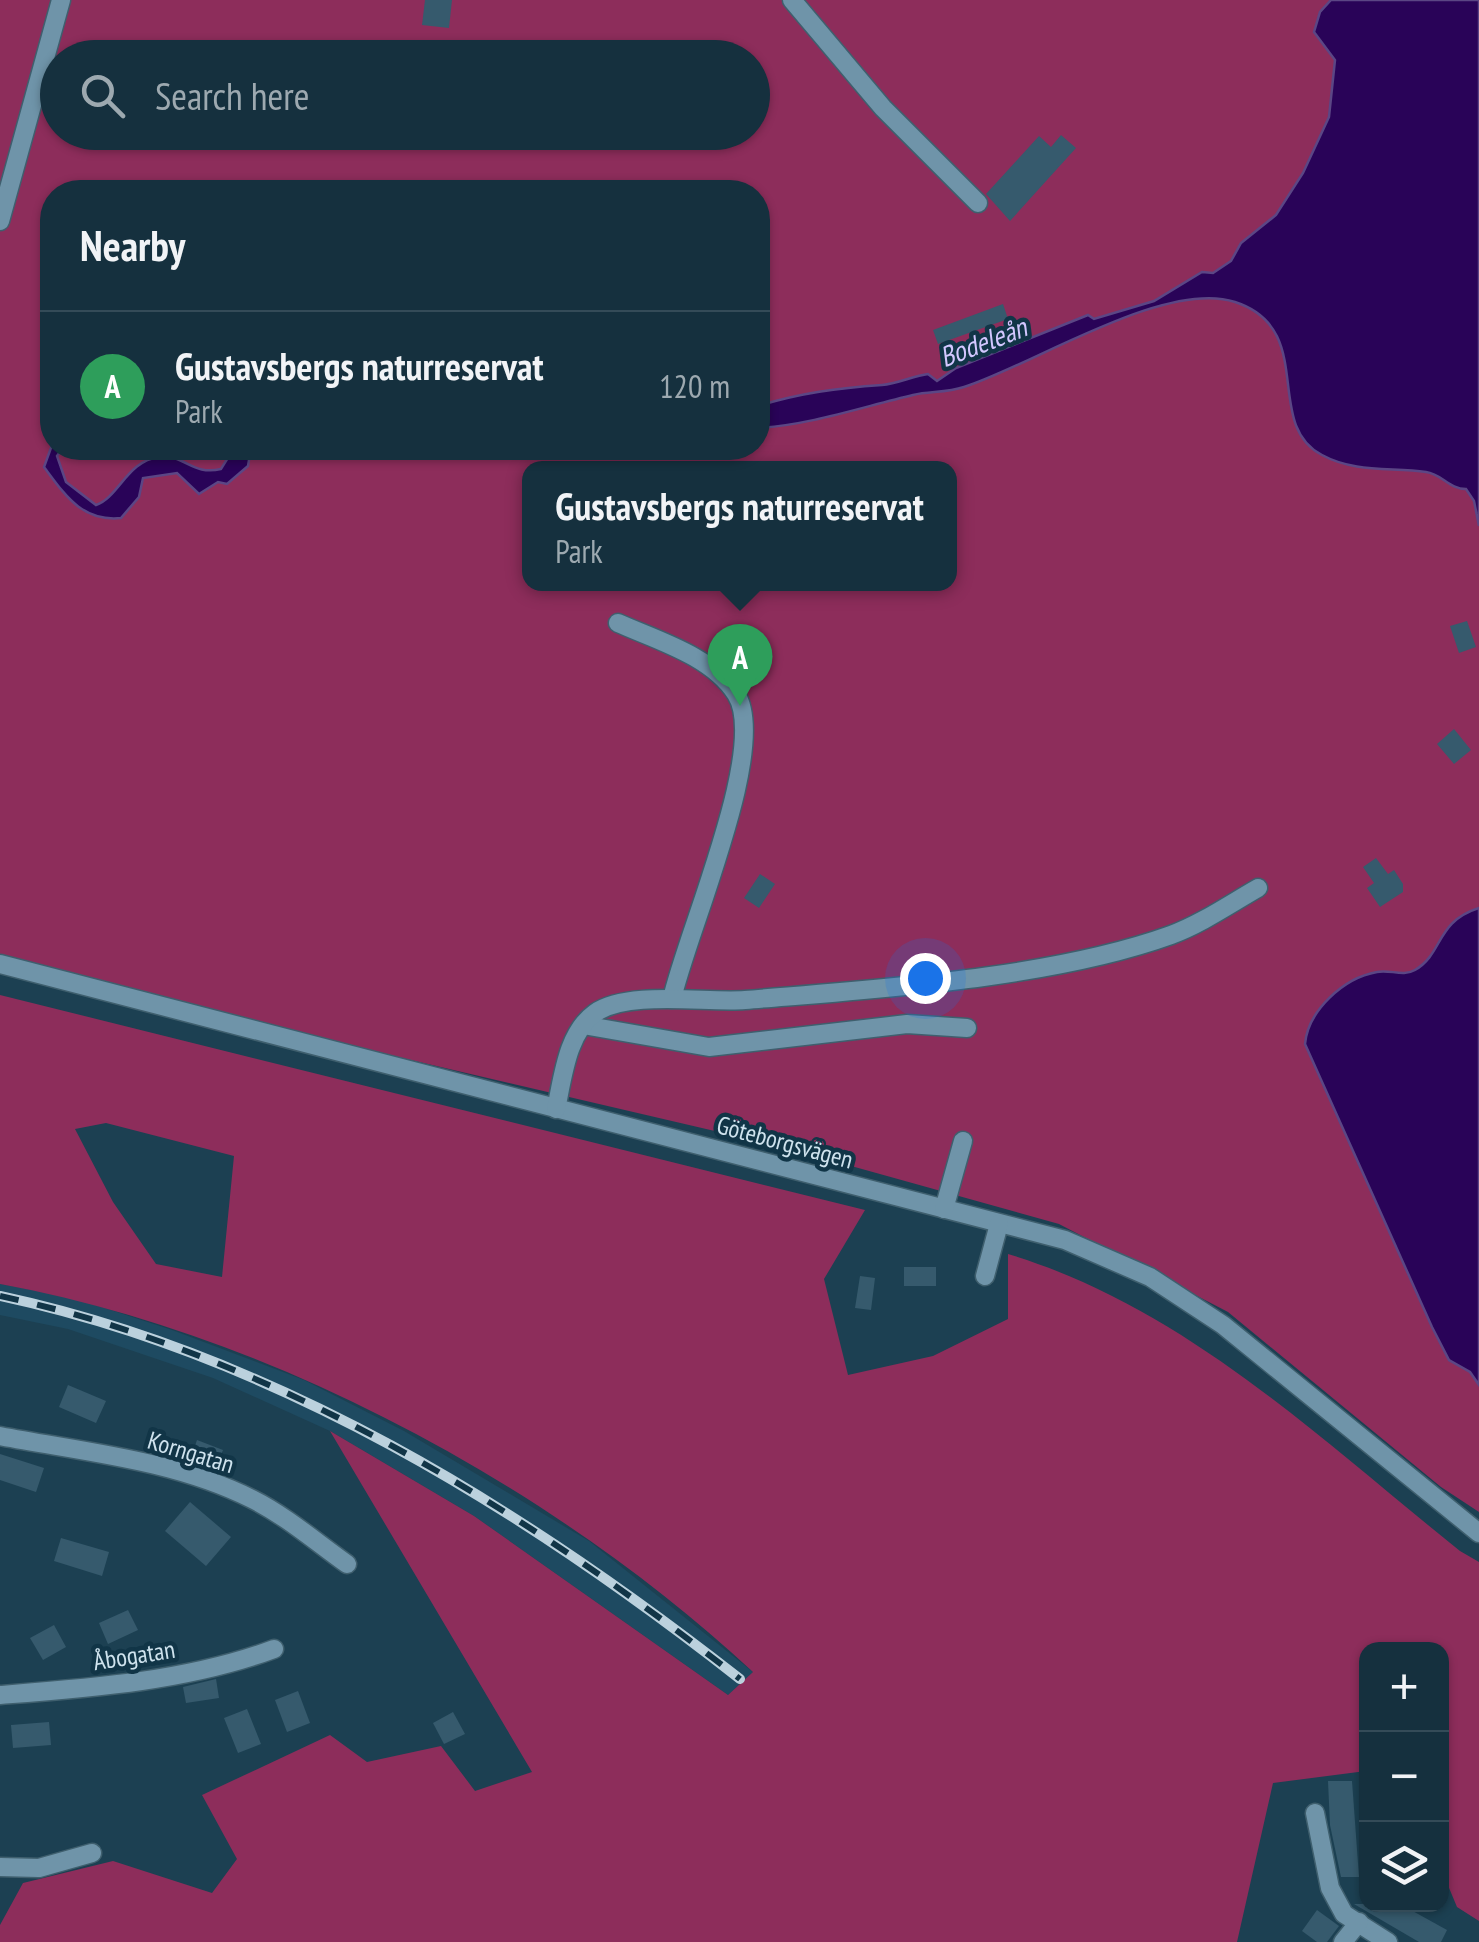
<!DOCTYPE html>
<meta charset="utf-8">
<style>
:root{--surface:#15303e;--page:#1e3845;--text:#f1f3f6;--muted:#9da9b0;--line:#344b58;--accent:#fd9c57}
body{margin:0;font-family:"PT Sans Narrow",sans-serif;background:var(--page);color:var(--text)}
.controls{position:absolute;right:30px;bottom:30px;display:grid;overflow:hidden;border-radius:20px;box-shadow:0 2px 8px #0004}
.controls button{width:90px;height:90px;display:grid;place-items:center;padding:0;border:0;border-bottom:2px solid var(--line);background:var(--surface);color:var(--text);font:50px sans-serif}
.you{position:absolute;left:925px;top:978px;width:35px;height:35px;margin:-25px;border:8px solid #fff;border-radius:50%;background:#1a73e8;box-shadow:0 0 0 15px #1a73e833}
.badge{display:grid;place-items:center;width:65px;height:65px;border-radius:50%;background:var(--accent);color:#fff;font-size:32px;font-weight:700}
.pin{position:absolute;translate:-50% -82px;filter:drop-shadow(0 2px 5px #0008)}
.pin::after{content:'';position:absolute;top:52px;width:35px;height:30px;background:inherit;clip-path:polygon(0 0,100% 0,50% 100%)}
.popup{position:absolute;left:522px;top:461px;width:435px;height:130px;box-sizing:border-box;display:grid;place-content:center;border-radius:20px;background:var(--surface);filter:drop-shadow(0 2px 8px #0005);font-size:32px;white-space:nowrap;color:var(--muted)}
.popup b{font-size:38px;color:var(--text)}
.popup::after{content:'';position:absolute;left:50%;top:100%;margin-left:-20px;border:20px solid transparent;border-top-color:var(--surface)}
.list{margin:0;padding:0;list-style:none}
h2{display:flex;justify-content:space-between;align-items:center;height:130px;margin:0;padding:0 40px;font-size:42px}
h2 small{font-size:32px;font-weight:400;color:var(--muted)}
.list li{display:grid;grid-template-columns:65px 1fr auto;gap:30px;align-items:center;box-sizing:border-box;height:150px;padding:0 40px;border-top:2px solid var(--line)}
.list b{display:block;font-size:38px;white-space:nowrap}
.list p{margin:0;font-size:32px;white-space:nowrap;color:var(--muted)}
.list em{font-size:32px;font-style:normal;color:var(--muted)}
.icon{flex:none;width:55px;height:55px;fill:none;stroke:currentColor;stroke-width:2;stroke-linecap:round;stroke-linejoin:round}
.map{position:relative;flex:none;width:1479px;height:1942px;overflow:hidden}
.search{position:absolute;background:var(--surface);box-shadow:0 2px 8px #0004;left:40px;top:40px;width:730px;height:110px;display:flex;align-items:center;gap:25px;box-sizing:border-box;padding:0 35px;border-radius:55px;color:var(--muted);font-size:38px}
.panel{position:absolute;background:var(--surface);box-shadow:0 2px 8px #0004;left:40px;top:180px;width:730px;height:280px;border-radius:40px}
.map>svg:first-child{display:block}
.built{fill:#1e4a61}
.green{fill:#8d2d5b;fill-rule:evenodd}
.water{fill:#290358;stroke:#5b4685;stroke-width:2.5}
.building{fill:#365a6d}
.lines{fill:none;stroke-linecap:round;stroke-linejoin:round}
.minor-casing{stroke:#3f5f6e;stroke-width:21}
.minor{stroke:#6f94a9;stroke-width:18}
.rail-casing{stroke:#bbd1dd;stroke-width:10}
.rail{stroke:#113547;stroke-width:6;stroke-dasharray:19;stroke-linecap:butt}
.labels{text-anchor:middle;stroke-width:9;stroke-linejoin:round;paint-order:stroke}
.street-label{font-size:25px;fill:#cfe3ee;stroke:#113547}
.water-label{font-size:28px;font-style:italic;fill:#d3c7ff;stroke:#113547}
</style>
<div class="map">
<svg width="1479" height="1942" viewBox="0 0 1479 1942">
<rect width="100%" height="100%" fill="#1c4052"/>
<!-- built -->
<polygon class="built" points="0,1284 71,1297 172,1330 304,1380 404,1431 589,1541 753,1672 728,1695 474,1516 330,1431 213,1378 68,1329 0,1315"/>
<!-- green -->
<g class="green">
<path d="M0,0H1479V1512L1441,1487L1228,1312L1059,1224L783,1147L0,964ZM58,58H752V132H58ZM52,192H758V448H52ZM530,468H950V584H530Z"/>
<path d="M0,995L865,1210L824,1279L848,1375L933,1356L1008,1319V1254C1184,1307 1319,1438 1460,1551L1479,1562V1921L1457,1907L1442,1871V1650H1366V1771L1273,1783L1237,1942H0V1925L23,1883L113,1861L212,1893L237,1859L202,1795L330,1735L367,1762L441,1746L475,1791L532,1772L330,1431L474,1516L728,1695L753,1672C554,1487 269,1333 0,1284ZM106,1123L234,1156L222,1277L156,1264L113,1202L75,1129Z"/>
</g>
<!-- water -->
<g class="water">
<path d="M1331,0H1479V526L1474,501L1466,489C1449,489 1442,474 1426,472C1391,467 1355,473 1322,455C1262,424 1318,329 1235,302C1165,279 1031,366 964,387C946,393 930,391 913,395C862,407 810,425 758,428V406C800,393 838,388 882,385C897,384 913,376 928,374L937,381L956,368L1088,315L1094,319L1154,301L1202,272L1213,273L1231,261L1241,243L1276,215L1303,173L1329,117L1335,60L1314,32L1320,12Z"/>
<path d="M52,445L63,448L57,456L66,482L96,505C119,497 127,461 159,457C185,454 192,476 221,469L234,448H251L248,466L227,484L218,482L199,494L177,473L143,478L139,497L121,518C82,522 65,495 44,467Z"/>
<path d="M1479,908V1385L1470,1372L1449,1360L1432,1327L1305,1044C1308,1011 1343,978 1377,972C1389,969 1403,977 1415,970C1444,953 1435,922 1479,908Z"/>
</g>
<!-- building -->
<g class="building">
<polygon points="425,0 452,0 449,28 422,25"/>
<polygon points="1061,135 1076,148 1010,221 986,194 1039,136 1051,147"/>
<polygon points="1003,304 1008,319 938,344 933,330"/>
<polygon points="1467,621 1476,647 1459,653 1450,626"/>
<polygon points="1454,729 1471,750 1454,764 1437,744"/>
<polygon points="1376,858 1388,874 1394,870 1403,884 1403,892 1380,907 1367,888 1374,883 1363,867"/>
<polygon points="760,874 775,884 759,908 744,898"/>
<rect x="904" y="1267" width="32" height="19"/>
<polygon points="860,1276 875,1278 871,1310 855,1308"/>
<polygon points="68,1385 106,1401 96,1423 59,1407"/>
<polygon points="197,1440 223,1450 215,1470 190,1461"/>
<polygon points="0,1454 44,1468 36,1492 0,1480"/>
<polygon points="190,1502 231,1537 206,1566 165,1531"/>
<polygon points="61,1538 109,1552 102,1576 54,1561"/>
<polygon points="128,1610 138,1630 108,1644 99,1623"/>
<polygon points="54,1625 66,1647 43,1660 30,1638"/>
<polygon points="216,1679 219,1698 186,1703 183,1687"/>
<polygon points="298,1691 310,1723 287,1732 275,1700"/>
<polygon points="247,1709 261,1744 238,1753 224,1718"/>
<polygon points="453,1712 465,1734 444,1744 433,1723"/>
<polygon points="49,1722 51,1745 13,1748 11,1725"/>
<polygon points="1328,1781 1352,1781 1359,1877 1341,1877 1330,1825"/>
<polygon points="1354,1904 1400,1904 1447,1930 1441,1942 1419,1942"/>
<polygon points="1317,1910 1339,1926 1327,1942 1317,1942 1302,1931"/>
</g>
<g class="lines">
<defs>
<g id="minor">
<polyline points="792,0 883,108 978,203"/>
<polyline points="0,221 61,0"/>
<path d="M618,623C656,640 712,656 736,694C770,747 686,934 672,999"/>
<polyline points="0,964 1065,1240 1150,1277 1223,1325 1479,1533"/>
<polyline points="583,1025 709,1047 907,1024 967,1028"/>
<path d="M556,1109C563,1077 567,1033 595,1013C628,990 705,1003 745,1000C875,989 1049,979 1171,935C1201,924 1230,904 1258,888"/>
<polyline points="944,1209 963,1141"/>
<polyline points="985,1276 999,1224"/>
<path d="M0,1436C84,1452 174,1460 252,1499C286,1516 316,1542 347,1564"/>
<path d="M0,1695C91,1688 188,1681 274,1649"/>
<polyline points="1315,1813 1330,1888 1344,1914 1388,1942"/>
<polyline points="0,1867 39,1868 92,1853"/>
<polyline points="1343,1942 1359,1922"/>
</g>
</defs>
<!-- minor casing -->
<use href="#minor" class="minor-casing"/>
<!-- minor -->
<use href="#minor" class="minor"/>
<defs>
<path id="rail" d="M0,1296C275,1355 522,1508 740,1679"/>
</defs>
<!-- rail casing -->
<use href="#rail" class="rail-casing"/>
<!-- rail -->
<use href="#rail" class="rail"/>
</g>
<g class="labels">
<!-- street labels -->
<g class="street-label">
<text transform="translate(785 1142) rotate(15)" y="9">Göteborgsvägen</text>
<text transform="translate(191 1452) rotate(17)" y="9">Korngatan</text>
<text transform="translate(134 1655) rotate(-9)" y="9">Åbogatan</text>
</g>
<!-- water labels -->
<g class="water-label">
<text transform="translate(983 342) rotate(-21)" y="10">Bodeleån</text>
</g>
</g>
</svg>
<div class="controls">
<button>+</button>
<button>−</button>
<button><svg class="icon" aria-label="layers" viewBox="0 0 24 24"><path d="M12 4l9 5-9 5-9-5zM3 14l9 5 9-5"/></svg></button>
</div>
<div class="you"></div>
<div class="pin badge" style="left:740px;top:706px;background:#2e9e5b">A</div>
<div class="popup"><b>Gustavsbergs naturreservat</b>Park</div>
<div class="search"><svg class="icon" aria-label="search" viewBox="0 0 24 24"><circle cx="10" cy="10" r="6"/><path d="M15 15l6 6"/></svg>Search here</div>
<section class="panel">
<h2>Nearby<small></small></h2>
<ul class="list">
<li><span class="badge" style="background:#2e9e5b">A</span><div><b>Gustavsbergs naturreservat</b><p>Park</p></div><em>120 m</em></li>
</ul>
</section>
</div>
